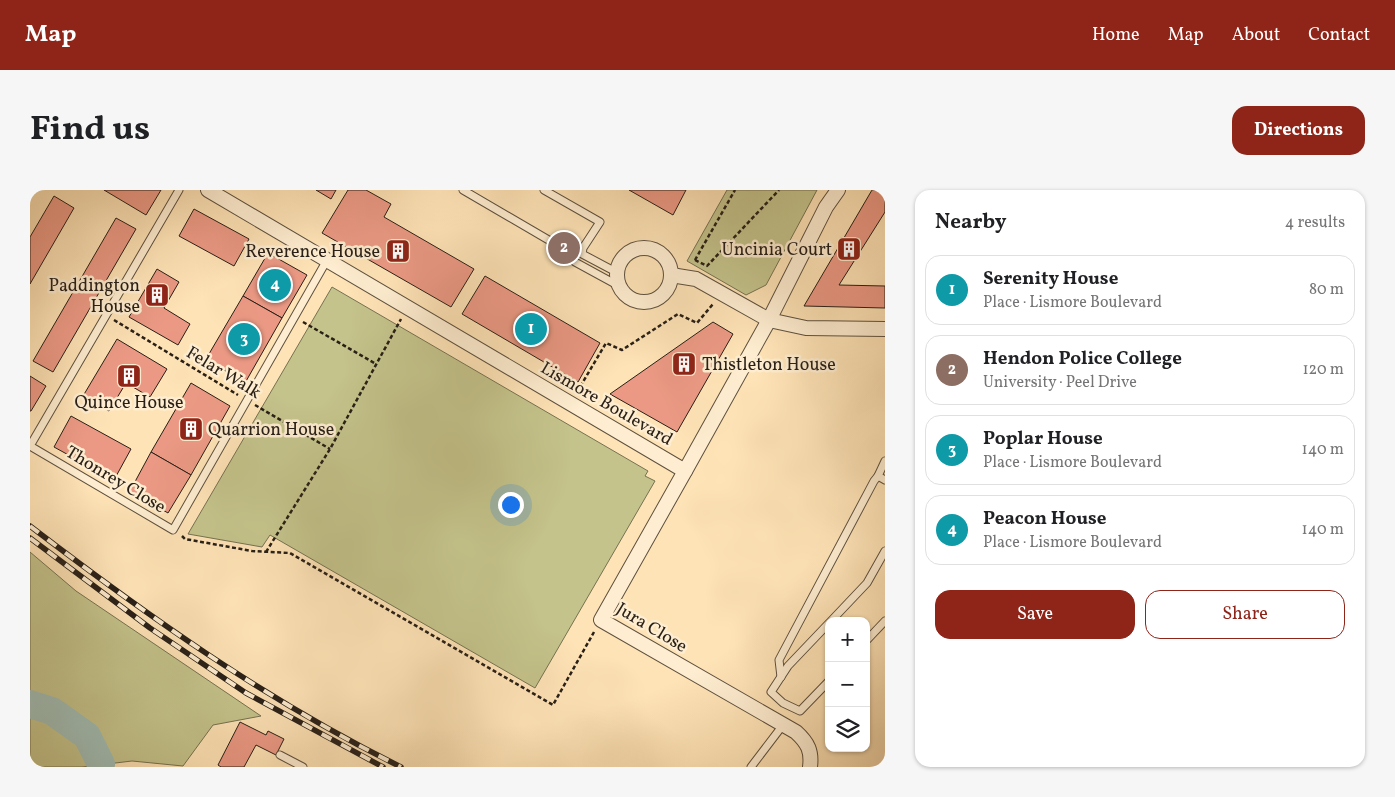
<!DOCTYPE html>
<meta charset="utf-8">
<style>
:root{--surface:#fff;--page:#f6f6f6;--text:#202124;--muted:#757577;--line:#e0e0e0;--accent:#8f2418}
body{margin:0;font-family:Vollkorn,serif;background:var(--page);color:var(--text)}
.controls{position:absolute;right:15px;bottom:15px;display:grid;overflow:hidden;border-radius:10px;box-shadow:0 1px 4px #0004}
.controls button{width:45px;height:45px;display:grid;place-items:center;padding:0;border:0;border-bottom:1px solid var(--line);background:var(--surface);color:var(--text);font:25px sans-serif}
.you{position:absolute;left:480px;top:314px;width:18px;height:18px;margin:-12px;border:4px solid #fff;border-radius:50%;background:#1a73e8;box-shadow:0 0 0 8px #1a73e833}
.badge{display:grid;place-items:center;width:32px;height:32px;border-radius:50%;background:var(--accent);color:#fff;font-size:16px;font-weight:700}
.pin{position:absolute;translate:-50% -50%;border:2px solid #fff;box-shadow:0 1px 5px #0006}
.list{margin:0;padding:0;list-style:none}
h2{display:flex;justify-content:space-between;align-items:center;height:65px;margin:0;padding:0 20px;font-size:21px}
h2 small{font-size:16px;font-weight:400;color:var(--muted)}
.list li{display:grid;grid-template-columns:32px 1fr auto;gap:15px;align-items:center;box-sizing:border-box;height:70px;margin:0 10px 10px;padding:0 10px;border:1px solid var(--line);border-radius:15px}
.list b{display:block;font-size:19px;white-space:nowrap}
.list p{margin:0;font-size:16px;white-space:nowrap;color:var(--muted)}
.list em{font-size:16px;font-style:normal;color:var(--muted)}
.actions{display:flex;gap:10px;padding:15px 20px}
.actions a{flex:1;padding:11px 0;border:1px solid var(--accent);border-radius:15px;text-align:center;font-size:18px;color:var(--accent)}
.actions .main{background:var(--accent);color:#fff}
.icon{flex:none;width:28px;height:28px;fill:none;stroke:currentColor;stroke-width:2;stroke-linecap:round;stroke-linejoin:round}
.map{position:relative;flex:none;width:855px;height:577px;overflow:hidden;border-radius:15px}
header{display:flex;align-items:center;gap:30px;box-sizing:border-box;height:70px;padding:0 25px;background:var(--accent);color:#fff}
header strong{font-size:24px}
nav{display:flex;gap:28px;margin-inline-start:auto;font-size:18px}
.intro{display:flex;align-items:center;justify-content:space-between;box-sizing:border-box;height:120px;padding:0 30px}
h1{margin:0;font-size:35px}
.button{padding:12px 22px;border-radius:15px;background:var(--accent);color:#fff;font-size:18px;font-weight:700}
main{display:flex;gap:30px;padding:0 30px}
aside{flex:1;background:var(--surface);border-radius:15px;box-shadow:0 1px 4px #0004}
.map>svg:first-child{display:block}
.green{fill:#c4c38b;stroke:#767151}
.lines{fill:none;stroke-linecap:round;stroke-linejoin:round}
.river{stroke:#a1bdb4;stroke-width:28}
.building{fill:#eb9984;stroke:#281f17}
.service-casing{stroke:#5e503f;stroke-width:9}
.minor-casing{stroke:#5e503f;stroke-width:16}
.path{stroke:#281f17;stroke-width:2.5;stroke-dasharray:4 2.5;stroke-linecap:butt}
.service{stroke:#feedd0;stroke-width:7}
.minor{stroke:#feedd0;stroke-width:14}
.rail-casing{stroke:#281f17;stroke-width:5.5}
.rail{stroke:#feedd0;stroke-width:4;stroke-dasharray:11;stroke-linecap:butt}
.labels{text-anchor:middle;stroke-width:5;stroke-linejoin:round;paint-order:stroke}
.poi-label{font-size:18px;fill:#281f17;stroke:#feedd0;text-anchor:end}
.street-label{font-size:18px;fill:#281f17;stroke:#feedd0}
</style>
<header>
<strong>Map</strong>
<nav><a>Home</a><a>Map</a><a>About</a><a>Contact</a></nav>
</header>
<div class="intro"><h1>Find us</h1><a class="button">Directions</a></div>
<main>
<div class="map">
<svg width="855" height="577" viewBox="0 0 855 577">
<rect width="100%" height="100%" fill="#fee3b6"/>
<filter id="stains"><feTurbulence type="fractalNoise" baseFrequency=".004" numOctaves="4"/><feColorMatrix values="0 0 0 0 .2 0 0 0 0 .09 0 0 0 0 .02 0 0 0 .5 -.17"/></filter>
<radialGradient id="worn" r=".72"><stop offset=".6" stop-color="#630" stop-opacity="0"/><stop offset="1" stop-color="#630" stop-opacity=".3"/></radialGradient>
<!-- green -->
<g class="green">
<polygon points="697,0 787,0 736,95 716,105 657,71"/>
<polygon points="302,97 618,281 615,286 625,291 505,498 240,345 232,357 158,344"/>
<polygon points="0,362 46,401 231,526 183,535 153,576 102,571 52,577 0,577"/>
</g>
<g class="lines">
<!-- river -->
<polyline class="river" points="0,514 22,521 57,546 71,574"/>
</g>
<!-- building -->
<g class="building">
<polygon points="74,0 131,0 116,25"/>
<polygon points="286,0 306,0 301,9"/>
<polygon points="318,0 336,0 361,14 354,27 444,79 421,117 292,43"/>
<polygon points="599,0 656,0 643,25"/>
<polygon points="842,0 855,0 855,22 809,95 855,96 855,118 774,116"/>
<polygon points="24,6 44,18 0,94 0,47"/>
<polygon points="164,19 219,49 204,76 149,46"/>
<polygon points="86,28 106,39 23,182 3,171"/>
<polygon points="238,63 277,85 252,128 213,106"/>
<polygon points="127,79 149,92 134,118 160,134 148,155 99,127"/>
<polygon points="455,86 570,153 548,192 432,124"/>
<polygon points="213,106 252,128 215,193 176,169"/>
<polygon points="683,132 703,144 647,242 580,204"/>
<polygon points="87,149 137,179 120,207 96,193 79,221 53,206"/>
<polygon points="0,186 16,196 1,221 0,221"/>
<polygon points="161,193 200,216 161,285 121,262"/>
<polygon points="41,226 101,259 84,290 24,257"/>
<polygon points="121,262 161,285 138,323 100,301"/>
<polygon points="210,532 236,545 238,541 254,549 246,565 226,555 214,577 191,577 188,575"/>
</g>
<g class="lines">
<defs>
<g id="service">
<polyline points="149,0 0,256 143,340 297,70"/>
<polyline points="433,0 534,59 545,72 589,96"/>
<polyline points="514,0 570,32 553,58 552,64 586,82"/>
<polyline points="848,286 855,271"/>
<polyline points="801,431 837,393 855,361"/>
<polyline points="799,433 758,476 741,502 753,513 770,521 799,491"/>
<polyline points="836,451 855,431"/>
<polyline points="751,487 749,470 844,291 848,286 855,290"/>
<polyline points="250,565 273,577"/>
<polyline points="721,577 753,535"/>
</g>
<g id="minor">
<polyline points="178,0 655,281 739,130 796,17 808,0"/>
<circle cx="614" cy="85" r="27"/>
<polyline points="641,85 666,89 739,130 776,138 855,139"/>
<path d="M655,281L571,430L766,542C778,553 782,561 780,577"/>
</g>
</defs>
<!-- service casing -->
<use href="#service" class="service-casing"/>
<!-- minor casing -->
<use href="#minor" class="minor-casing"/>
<!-- path -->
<g class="path">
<polyline points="665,70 677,76 749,0"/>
<polyline points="665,70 705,0"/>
<polyline points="84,130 208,205"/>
<polyline points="273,132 346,174"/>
<polyline points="547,202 576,153 592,160 648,124 667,133 683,114"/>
<polyline points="225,215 300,259"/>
<polyline points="152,346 155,349 222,361 260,363 523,515 564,442"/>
<polyline points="236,362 300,259 371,129"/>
</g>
<!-- service -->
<use href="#service" class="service"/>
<!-- minor -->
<use href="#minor" class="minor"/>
<defs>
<g id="rail">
<path d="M0,336C119,427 236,510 371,577"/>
<polyline points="0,348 120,438 216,503 353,577"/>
</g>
</defs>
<!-- rail casing -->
<use href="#rail" class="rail-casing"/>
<!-- rail -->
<use href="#rail" class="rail"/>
</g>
<!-- icons -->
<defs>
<symbol id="building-square" viewBox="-11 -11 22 22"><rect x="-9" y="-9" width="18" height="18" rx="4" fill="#8f2418" stroke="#feedd0"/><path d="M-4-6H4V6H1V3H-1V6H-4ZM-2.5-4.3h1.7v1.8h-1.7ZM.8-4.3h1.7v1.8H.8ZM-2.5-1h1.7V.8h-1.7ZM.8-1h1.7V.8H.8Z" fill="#fff"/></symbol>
</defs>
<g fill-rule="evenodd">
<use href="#building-square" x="805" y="45" width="28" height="28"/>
<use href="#building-square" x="354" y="47" width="28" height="28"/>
<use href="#building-square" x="113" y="91" width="28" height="28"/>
<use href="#building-square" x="640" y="160" width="28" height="28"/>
<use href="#building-square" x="85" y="172" width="28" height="28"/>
<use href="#building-square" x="147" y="225" width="28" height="28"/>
</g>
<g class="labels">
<!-- poi labels -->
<g class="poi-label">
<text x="802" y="65">Uncinia Court</text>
<text x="350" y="67">Reverence House</text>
<text x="110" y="101">Paddington<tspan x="110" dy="21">House</tspan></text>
<text x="672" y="180" text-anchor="start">Thistleton House</text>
<text x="99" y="218" text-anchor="middle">Quince House</text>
<text x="178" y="245" text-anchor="start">Quarrion House</text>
</g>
<!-- street labels -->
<g class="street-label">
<text transform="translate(194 182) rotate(31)" y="6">Felar Walk</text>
<text transform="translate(577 213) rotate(30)" y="6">Lismore Boulevard</text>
<text transform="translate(86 289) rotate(31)" y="6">Thonrey Close</text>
<text transform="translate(622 437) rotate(31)" y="6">Jura Close</text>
</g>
</g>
<rect width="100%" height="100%" filter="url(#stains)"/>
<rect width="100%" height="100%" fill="url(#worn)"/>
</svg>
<div class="controls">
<button>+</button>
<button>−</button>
<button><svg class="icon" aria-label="layers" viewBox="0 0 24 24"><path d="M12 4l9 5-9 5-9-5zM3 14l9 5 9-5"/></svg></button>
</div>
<div class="you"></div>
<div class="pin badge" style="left:501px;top:139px;background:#0f9aa8">1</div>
<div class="pin badge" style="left:534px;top:58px;background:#8d6e63">2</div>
<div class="pin badge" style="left:214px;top:149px;background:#0f9aa8">3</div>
<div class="pin badge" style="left:245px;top:95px;background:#0f9aa8">4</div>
</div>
<aside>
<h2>Nearby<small>4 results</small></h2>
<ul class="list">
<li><span class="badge" style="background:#0f9aa8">1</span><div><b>Serenity House</b><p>Place · Lismore Boulevard</p></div><em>80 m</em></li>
<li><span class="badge" style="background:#8d6e63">2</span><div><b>Hendon Police College</b><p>University · Peel Drive</p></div><em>120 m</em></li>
<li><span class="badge" style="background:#0f9aa8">3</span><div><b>Poplar House</b><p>Place · Lismore Boulevard</p></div><em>140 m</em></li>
<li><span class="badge" style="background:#0f9aa8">4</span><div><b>Peacon House</b><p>Place · Lismore Boulevard</p></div><em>140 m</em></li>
</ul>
<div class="actions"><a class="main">Save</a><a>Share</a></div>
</aside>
</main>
